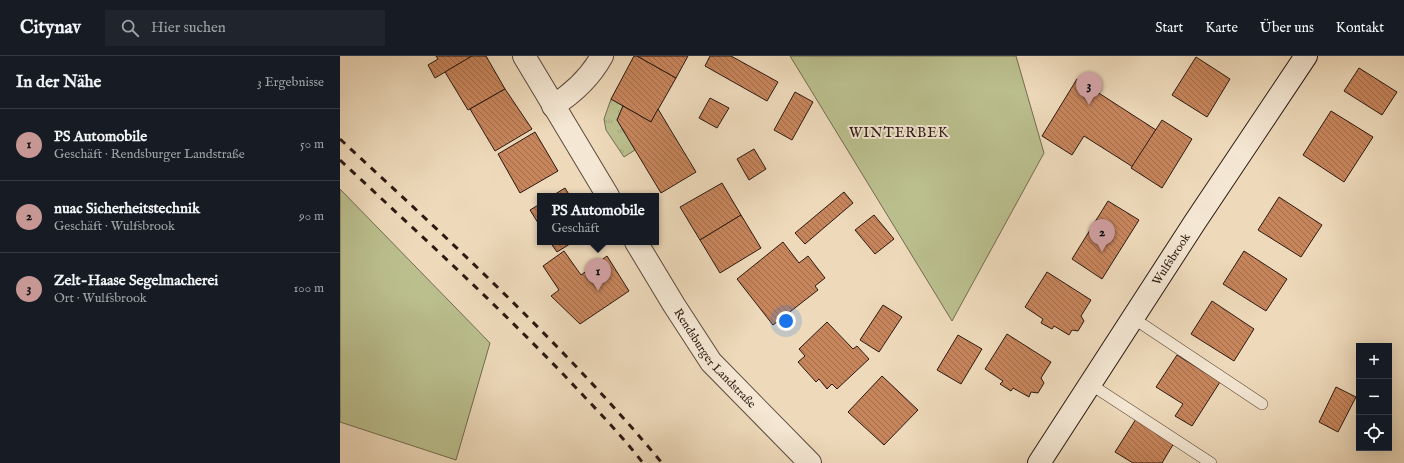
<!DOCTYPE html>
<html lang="de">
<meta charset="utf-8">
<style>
:root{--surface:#171b24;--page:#20242c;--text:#f1f3f6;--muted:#9ea1a6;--line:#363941;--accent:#c59692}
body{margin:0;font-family:"IM FELL English",serif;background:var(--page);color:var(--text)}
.controls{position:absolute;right:12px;bottom:12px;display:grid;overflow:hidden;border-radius:0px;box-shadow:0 4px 16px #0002}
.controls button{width:36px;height:36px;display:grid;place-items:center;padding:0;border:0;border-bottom:1px solid var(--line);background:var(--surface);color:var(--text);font:20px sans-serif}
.you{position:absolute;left:446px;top:265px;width:14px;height:14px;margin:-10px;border:3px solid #fff;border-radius:50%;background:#1a73e8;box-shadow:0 0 0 6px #1a73e833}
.badge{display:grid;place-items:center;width:26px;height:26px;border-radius:50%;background:var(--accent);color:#111;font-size:13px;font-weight:700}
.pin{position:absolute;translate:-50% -33px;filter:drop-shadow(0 1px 2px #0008)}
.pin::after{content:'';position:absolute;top:21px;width:14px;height:12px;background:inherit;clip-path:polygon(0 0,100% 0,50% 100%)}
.popup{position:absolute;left:197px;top:137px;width:122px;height:52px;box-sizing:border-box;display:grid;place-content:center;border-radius:0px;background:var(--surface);filter:drop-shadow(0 1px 3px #0005);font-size:13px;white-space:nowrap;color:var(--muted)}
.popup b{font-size:15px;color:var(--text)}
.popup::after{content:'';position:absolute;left:50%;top:100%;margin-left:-8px;border:8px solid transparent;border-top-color:var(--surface)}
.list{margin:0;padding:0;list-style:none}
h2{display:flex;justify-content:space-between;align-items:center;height:52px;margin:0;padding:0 16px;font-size:17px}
h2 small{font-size:13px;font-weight:400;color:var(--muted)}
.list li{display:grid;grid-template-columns:26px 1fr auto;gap:12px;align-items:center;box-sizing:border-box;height:72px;padding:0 16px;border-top:1px solid var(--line)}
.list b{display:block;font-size:15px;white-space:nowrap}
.list p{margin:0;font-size:13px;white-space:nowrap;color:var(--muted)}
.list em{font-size:13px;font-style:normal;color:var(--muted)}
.icon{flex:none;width:22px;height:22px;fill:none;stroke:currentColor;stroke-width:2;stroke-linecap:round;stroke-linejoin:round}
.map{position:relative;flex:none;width:1064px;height:407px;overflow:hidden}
header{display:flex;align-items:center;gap:24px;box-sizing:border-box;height:56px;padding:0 20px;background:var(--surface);border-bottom:1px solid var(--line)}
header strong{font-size:19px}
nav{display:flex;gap:22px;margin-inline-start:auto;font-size:14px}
.search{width:280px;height:36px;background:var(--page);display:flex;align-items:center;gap:10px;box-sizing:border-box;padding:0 14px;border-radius:0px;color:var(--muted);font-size:15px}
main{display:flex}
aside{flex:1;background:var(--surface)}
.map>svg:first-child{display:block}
.grass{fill:url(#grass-tufts);stroke:#736c50}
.green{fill:#bbbf8e;stroke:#736c50}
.building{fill:url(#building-back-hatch);stroke:#2b1911}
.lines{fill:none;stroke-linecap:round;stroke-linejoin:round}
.lane-casing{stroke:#5c493c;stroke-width:12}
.street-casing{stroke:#5c493c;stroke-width:24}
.secondary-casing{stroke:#2b1911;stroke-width:24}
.lane{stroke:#f4e7d3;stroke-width:11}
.street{stroke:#f4e7d3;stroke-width:22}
.secondary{stroke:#f4e7d3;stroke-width:22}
.rail{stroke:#2b1911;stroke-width:3;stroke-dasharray:7 7;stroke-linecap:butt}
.labels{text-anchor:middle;stroke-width:4;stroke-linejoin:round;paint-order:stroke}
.street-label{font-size:12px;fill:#2b1911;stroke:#f4e7d3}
.quarter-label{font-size:14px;letter-spacing:1px;fill:#2b1911;stroke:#f4e7d3}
</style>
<header>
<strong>Citynav</strong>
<div class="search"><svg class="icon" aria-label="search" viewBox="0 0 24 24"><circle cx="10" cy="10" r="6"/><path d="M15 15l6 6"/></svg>Hier suchen</div>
<nav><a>Start</a><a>Karte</a><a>Über uns</a><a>Kontakt</a></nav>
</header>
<main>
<aside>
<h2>In der Nähe<small>3 Ergebnisse</small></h2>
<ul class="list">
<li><span class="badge">1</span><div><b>PS Automobile</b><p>Geschäft · Rendsburger Landstraße</p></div><em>50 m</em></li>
<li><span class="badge">2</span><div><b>nuac Sicherheitstechnik</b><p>Geschäft · Wulfsbrook</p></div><em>90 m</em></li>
<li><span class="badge">3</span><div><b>Zelt-Haase Segelmacherei</b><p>Ort · Wulfsbrook</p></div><em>100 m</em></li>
</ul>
</aside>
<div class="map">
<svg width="1064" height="407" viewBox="0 0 1064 407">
<defs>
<pattern id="grass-tufts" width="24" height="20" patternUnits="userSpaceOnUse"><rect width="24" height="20" fill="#bbbf8e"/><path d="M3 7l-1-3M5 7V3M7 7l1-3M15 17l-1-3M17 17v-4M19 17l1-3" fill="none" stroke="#a1a479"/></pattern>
<pattern id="building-back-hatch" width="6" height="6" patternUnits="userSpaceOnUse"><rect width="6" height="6" fill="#c7855c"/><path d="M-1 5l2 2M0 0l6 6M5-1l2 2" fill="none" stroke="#a26c4b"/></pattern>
</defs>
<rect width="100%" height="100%" fill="#eedabb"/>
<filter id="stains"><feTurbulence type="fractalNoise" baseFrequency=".005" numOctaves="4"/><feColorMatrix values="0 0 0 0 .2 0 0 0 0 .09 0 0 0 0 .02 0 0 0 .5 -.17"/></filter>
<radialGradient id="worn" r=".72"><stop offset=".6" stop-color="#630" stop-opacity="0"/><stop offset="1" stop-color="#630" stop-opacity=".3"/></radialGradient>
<!-- grass -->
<polygon class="grass" points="271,43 283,50 277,64 295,94 284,101 266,74 264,63"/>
<!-- green -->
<g class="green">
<polygon points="450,0 676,0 704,97 612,265"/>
<polygon points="0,133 150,287 116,404 0,366"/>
</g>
<!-- building -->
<g class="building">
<polygon points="96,0 132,0 95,22 88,9 98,3"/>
<polygon points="132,0 146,0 165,33 128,54 105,16"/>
<polygon points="294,0 297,0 336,22 311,66 271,43"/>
<polygon points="297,0 348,0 336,22"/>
<polygon points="370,0 391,0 438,26 427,45 365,10"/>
<polygon points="856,1 890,23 867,61 832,39"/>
<polygon points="1019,12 1057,36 1042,59 1004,35"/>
<polygon points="737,23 816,74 793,111 744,80 732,99 702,80"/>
<polygon points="165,33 192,73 155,95 130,53"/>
<polygon points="455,36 473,46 452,84 434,74"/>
<polygon points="370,42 389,52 377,72 359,62"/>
<polygon points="283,50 311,66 318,53 356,116 321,137 277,64"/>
<polygon points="991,55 1033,81 1004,126 963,99"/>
<polygon points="822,64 852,83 822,132 791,112"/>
<polygon points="195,76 218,115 180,137 158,98"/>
<polygon points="414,93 426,113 409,124 397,103"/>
<polygon points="382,127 401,159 360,184 340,151"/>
<polygon points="225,132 230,140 212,140"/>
<polygon points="504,136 513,147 465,188 455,177"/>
<polygon points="939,141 982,169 961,201 918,174"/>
<polygon points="768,145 799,164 762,223 732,203"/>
<polygon points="200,148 200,170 190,154"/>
<polygon points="401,159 421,192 380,217 360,184"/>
<polygon points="534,159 554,183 535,198 515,174"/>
<polygon points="210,186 233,186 217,196"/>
<polygon points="443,186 459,207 468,200 485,222 475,230 478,234 433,269 397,223"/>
<polygon points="224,195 241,219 267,200 289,235 240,268 211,240 219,234 203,210"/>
<polygon points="904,195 947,223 926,255 883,228"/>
<polygon points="707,216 751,244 741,260 744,265 738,275 732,274 729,279 714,270 712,273 701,267 703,263 685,251"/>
<polygon points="872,245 914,273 894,305 851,278"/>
<polygon points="543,249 562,261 539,296 520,284"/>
<polygon points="487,266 513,293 517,290 529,303 497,333 492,328 487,333 479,323 476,326 458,306 465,300 459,293"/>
<polygon points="667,278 711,306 701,322 704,327 698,337 691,336 689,341 673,332 671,335 660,328 663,325 645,313"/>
<polygon points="618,279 642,293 621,328 597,314"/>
<polygon points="837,299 880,326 852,370 835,360 843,348 816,331"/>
<polygon points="542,320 578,354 544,389 508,356"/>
<polygon points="996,331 1016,341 998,376 979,366"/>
<polygon points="796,363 834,387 822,407 793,407 775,396"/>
</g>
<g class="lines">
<defs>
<g id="lane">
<polyline points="793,262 922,348"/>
<polyline points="750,328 871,407"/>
</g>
<g id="street">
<polyline points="184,0 268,140"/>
<path d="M213,50C232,38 251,20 262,0"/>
<path id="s1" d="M296,186L334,249L371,306L470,407"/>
</g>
<g id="secondary">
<path id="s2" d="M699,407L855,166L966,0"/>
</g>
</defs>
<!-- lane casing -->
<use href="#lane" class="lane-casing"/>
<!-- street casing -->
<use href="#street" class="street-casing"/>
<!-- secondary casing -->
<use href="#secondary" class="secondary-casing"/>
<!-- lane -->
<use href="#lane" class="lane"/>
<!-- street -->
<use href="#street" class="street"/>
<!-- secondary -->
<use href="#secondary" class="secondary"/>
<!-- rail -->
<g class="rail">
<path d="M0,83C112,187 225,290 322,407"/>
<path d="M0,104C76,175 152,244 224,319C251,348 279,376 303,407"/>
</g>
</g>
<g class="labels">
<!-- street labels -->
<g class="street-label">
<text dy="4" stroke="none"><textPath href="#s2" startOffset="243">Wulfsbrook</textPath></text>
<text dy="4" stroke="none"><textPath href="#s1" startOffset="141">Rendsburger Landstraße</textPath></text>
</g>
<!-- quarter labels -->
<g class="quarter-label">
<text x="559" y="81">WINTERBEK</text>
</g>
</g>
<rect width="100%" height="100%" filter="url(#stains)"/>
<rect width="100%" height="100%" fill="url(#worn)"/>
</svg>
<div class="controls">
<button>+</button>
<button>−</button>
<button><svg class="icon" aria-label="locate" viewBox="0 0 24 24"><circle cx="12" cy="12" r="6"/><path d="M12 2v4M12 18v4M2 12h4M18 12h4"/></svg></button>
</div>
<div class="you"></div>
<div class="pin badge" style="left:258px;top:235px">1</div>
<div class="popup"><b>PS Automobile</b>Geschäft</div>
<div class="pin badge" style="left:762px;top:196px">2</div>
<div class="pin badge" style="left:749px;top:49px">3</div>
</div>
</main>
